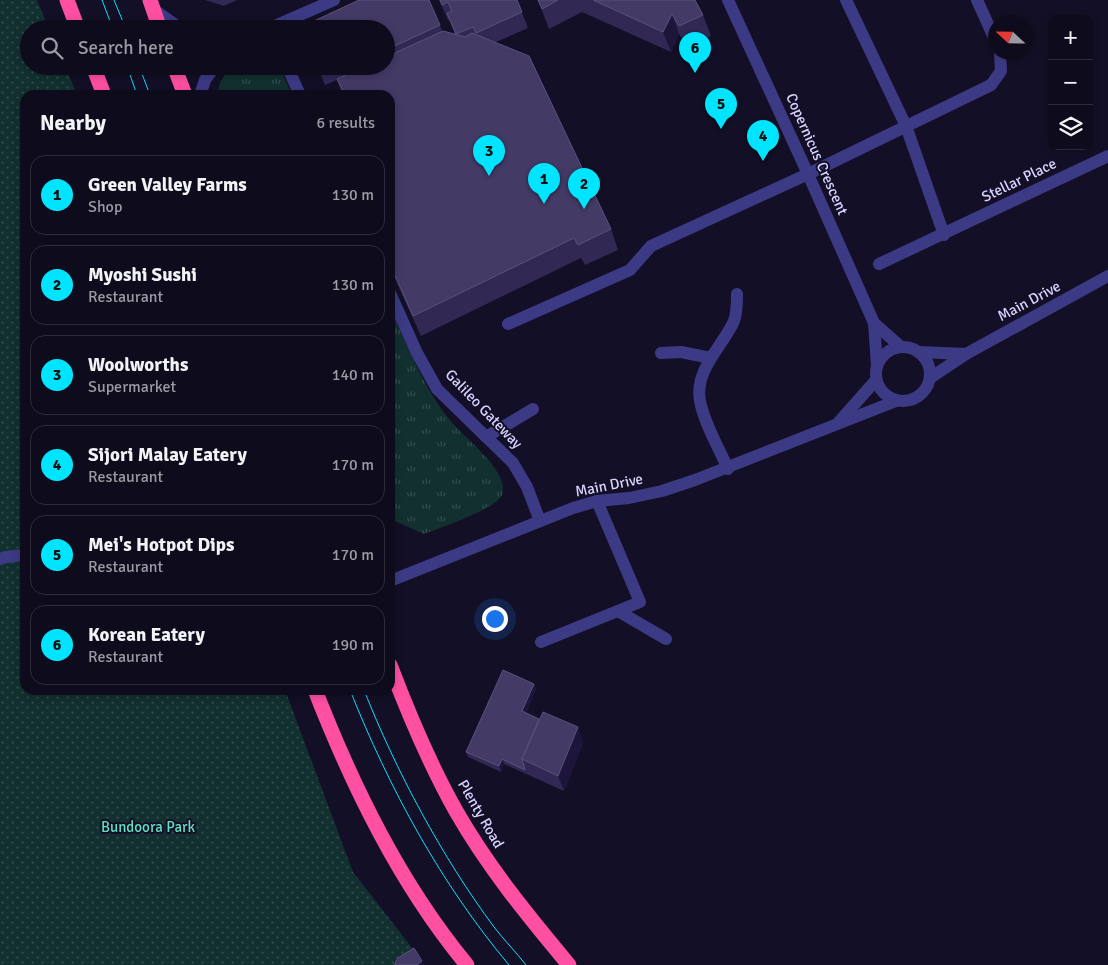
<!DOCTYPE html>
<meta charset="utf-8">
<style>
:root{--surface:#0e0b1c;--page:#171425;--text:#f1f3f6;--muted:#9b9ba3;--line:#2e2b3b;--accent:#00e5ff}
body{margin:0;font-family:Signika,sans-serif;background:var(--page);color:var(--text)}
.controls{position:absolute;right:15px;top:15px;display:grid;overflow:hidden;border-radius:10px;box-shadow:0 2px 8px #0003}
.controls button{width:45px;height:45px;display:grid;place-items:center;padding:0;border:0;border-bottom:1px solid var(--line);background:var(--surface);color:var(--text);font:25px sans-serif}
.compass{position:absolute;left:988px;top:15px;width:45px;height:45px;border-radius:50%;background:var(--surface);box-shadow:0 2px 8px #0003;rotate:292deg}
.you{position:absolute;left:494px;top:618px;width:18px;height:18px;margin:-12px;border:4px solid #fff;border-radius:50%;background:#1a73e8;box-shadow:0 0 0 8px #1a73e833}
.badge{display:grid;place-items:center;width:32px;height:32px;border-radius:50%;background:var(--accent);color:#111;font-size:16px;font-weight:700}
.pin{position:absolute;translate:-50% -41px;filter:drop-shadow(0 1px 2px #0008)}
.pin::after{content:'';position:absolute;top:26px;width:18px;height:15px;background:inherit;clip-path:polygon(0 0,100% 0,50% 100%)}
.list{margin:0;padding:0;list-style:none}
h2{display:flex;justify-content:space-between;align-items:center;height:65px;margin:0;padding:0 20px;font-size:21px}
h2 small{font-size:16px;font-weight:400;color:var(--muted)}
.list li{display:grid;grid-template-columns:32px 1fr auto;gap:15px;align-items:center;box-sizing:border-box;height:80px;margin:0 10px 10px;padding:0 10px;border:1px solid var(--line);border-radius:15px}
.list b{display:block;font-size:19px;white-space:nowrap}
.list p{margin:0;font-size:16px;white-space:nowrap;color:var(--muted)}
.list em{font-size:16px;font-style:normal;color:var(--muted)}
.icon{flex:none;width:28px;height:28px;fill:none;stroke:currentColor;stroke-width:2;stroke-linecap:round;stroke-linejoin:round}
.map{position:relative;flex:none;width:1108px;height:965px;overflow:hidden}
.search{position:absolute;background:var(--surface);box-shadow:0 2px 8px #0003;left:20px;top:20px;width:375px;height:55px;display:flex;align-items:center;gap:12px;box-sizing:border-box;padding:0 18px;border-radius:28px;color:var(--muted);font-size:19px}
.panel{position:absolute;background:var(--surface);box-shadow:0 2px 8px #0003;left:20px;top:90px;width:375px;height:605px;border-radius:15px}
.map>svg:first-child{display:block}
.grass{fill:url(#grass-tufts)}
.park{fill:url(#park-dots)}
.lines{fill:none;stroke-linecap:round;stroke-linejoin:round}
.minor{stroke:#3d3a85;stroke-width:12}
.highway{stroke:#ff4fa3;stroke-width:15}
.tram{stroke:#00e5ff;stroke-width:1}
.wall{fill:#312854}
.shaded-wall{fill:#1d163a}
.building{fill:#433a66;stroke:#5a527e}
.labels{text-anchor:middle;stroke-width:4;stroke-linejoin:round;paint-order:stroke}
.street-label{font-size:15px;fill:#d9d4ff;stroke:#130f26}
.park-label{font-size:15px;fill:#5fe0c0;stroke:#130f26}
</style>
<div class="map">
<svg width="1108" height="965" viewBox="0 0 1108 965">
<defs>
<pattern id="grass-tufts" width="24" height="20" patternUnits="userSpaceOnUse" patternTransform="scale(1.25)"><rect width="24" height="20" fill="#12302f"/><path d="M3 7l-1-3M5 7V3M7 7l1-3M15 17l-1-3M17 17v-4M19 17l1-3" fill="none" stroke="#344d4e"/></pattern>
<pattern id="park-dots" width="8" height="8" patternUnits="userSpaceOnUse" patternTransform="scale(1.25)"><rect width="8" height="8" fill="#12302f"/><path d="M2 2h.1M6 6h.1" fill="none" stroke="#344d4e" stroke-width="1.8" stroke-linecap="round"/></pattern>
</defs>
<rect width="100%" height="100%" fill="#130f26"/>
<!-- grass -->
<g class="grass">
<path d="M236,66H279L292,95H217C219,81 224,73 236,66Z"/>
<path d="M390,308C409,349 426,395 457,428C470,442 510,473 502,495C496,509 440,528 424,534L390,519Z"/>
</g>
<!-- park -->
<polygon class="park" points="0,0 37,0 49,29 29,29 29,66 65,66 77,95 25,95 25,690 285,690 353,872 413,949 404,965 0,965"/>
<g class="lines">
<!-- minor -->
<g class="minor">
<polyline points="728,0 808,174 874,323 877,366"/>
<polyline points="846,0 906,126 944,235"/>
<polyline points="977,0 996,42"/>
<polyline points="153,9 181,29"/>
<polyline points="268,29 334,0"/>
<polyline points="287,66 300,95"/>
<polyline points="200,95 205,80 215,66"/>
<polyline points="879,264 1108,156"/>
<polyline points="390,293 417,353 437,389 513,463 527,487 540,521"/>
<polyline points="874,323 901,347"/>
<polyline points="508,324 630,270 651,246 808,174 991,85 1001,71 1000,52"/>
<circle cx="903" cy="374" r="27"/>
<polyline points="918,352 966,354"/>
<polyline points="661,353 681,352 711,358"/>
<polyline points="930,378 966,354 1108,276"/>
<polyline points="838,423 876,380"/>
<polyline points="486,437 533,409"/>
<path d="M728,469C719,448 704,423 700,401C694,370 723,346 734,321C737,313 737,303 737,294"/>
<polyline points="0,559 6,557 25,555"/>
<polyline points="390,581 573,508 597,501 629,498 662,491 695,480 896,401"/>
<polyline points="618,611 666,639"/>
<polyline points="541,642 640,602 597,501"/>
</g>
<!-- highway -->
<g class="highway">
<polyline points="67,0 78,29"/>
<polyline points="150,0 160,29"/>
<polyline points="93,66 104,95"/>
<polyline points="174,66 185,95"/>
<path d="M390,665C409,715 430,765 456,811C488,867 528,916 569,965"/>
<path d="M315,690C353,787 400,884 467,965"/>
</g>
<!-- tram -->
<g class="tram">
<polyline points="102,0 113,29"/>
<polyline points="114,0 126,29"/>
<polyline points="127,66 137,95"/>
<polyline points="139,66 150,95"/>
<path d="M350,690C389,788 441,884 509,965"/>
<path d="M364,690C396,771 442,857 494,927C504,940 516,952 526,965"/>
</g>
</g>
<!-- wall -->
<g class="wall">
<polygon points="205,0 237,0 224,6"/>
<polygon points="439,0 517,0 528,28 496,42 611,229 618,250 585,265 581,258 421,336 390,268 390,95 343,95 337,80 325,85 317,66 386,66 386,29 440,25 442,31 455,34 449,20 448,20"/>
<polygon points="538,0 695,0 703,15 711,36 687,47 679,34 671,52 582,12 549,29"/>
<polygon points="534,684 536,689 526,713 539,719 578,727 583,743 564,791 504,764 501,772 468,757 466,752"/>
</g>
<!-- shaded-wall -->
<g class="shaded-wall">
<polygon points="672,14 679,34 671,52 663,32"/>
<polygon points="534,684 536,689 524,717 522,711"/>
<polygon points="578,727 583,743 564,791 558,776"/>
<polygon points="502,759 504,764 501,772 499,766"/>
<polygon points="422,961 424,965 417,965"/>
</g>
<!-- building -->
<g class="building">
<polygon points="359,0 429,0 440,25 386,50 386,29 302,29 301,27"/>
<polygon points="440,0 517,0 522,12 476,33 473,27 456,34 447,13 452,11 448,2 442,5"/>
<polygon points="538,0 558,0 542,9"/>
<polygon points="593,0 695,0 703,15 679,26 672,14 663,32"/>
<polygon points="443,31 465,37 472,33 529,56 611,229 578,245 574,238 413,316 390,264 390,95 345,95 337,79 365,66 386,66 386,57"/>
<polygon points="503,670 534,684 522,711 539,719 522,759 525,770 502,759 499,766 466,752"/>
<polygon points="543,712 578,727 558,776 522,759"/>
<polygon points="414,948 422,961 417,965 394,965 398,958"/>
</g>
<g class="labels">
<!-- street labels -->
<g class="street-label">
<text transform="translate(817 154) rotate(66)" y="5">Copernicus Crescent</text>
<text transform="translate(1019 180) rotate(-26)" y="5">Stellar Place</text>
<text transform="translate(1029 301) rotate(-28)" y="5">Main Drive</text>
<text transform="translate(484 409) rotate(46)" y="5">Galileo Gateway</text>
<text transform="translate(609 485) rotate(-11)" y="5">Main Drive</text>
<text transform="translate(481 814) rotate(60)" y="5">Plenty Road</text>
</g>
<!-- park labels -->
<g class="park-label">
<text x="148" y="832">Bundoora Park</text>
</g>
</g>
</svg>
<div class="controls">
<button>+</button>
<button>−</button>
<button><svg class="icon" aria-label="layers" viewBox="0 0 24 24"><path d="M12 4l9 5-9 5-9-5zM3 14l9 5 9-5"/></svg></button>
</div>
<svg class="compass" viewBox="-18 -18 36 36"><path d="M0-13l5 13h-10z" fill="#e53935"/><path d="M0 13l5-13h-10z" fill="#9b9ba3"/></svg>
<div class="you"></div>
<div class="pin badge" style="left:544px;top:204px">1</div>
<div class="pin badge" style="left:584px;top:209px">2</div>
<div class="pin badge" style="left:489px;top:176px">3</div>
<div class="pin badge" style="left:763px;top:161px">4</div>
<div class="pin badge" style="left:721px;top:129px">5</div>
<div class="pin badge" style="left:695px;top:73px">6</div>
<div class="search"><svg class="icon" aria-label="search" viewBox="0 0 24 24"><circle cx="10" cy="10" r="6"/><path d="M15 15l6 6"/></svg>Search here</div>
<section class="panel">
<h2>Nearby<small>6 results</small></h2>
<ul class="list">
<li><span class="badge">1</span><div><b>Green Valley Farms</b><p>Shop</p></div><em>130 m</em></li>
<li><span class="badge">2</span><div><b>Myoshi Sushi</b><p>Restaurant</p></div><em>130 m</em></li>
<li><span class="badge">3</span><div><b>Woolworths</b><p>Supermarket</p></div><em>140 m</em></li>
<li><span class="badge">4</span><div><b>Sijori Malay Eatery</b><p>Restaurant</p></div><em>170 m</em></li>
<li><span class="badge">5</span><div><b>Mei's Hotpot Dips</b><p>Restaurant</p></div><em>170 m</em></li>
<li><span class="badge">6</span><div><b>Korean Eatery</b><p>Restaurant</p></div><em>190 m</em></li>
</ul>
</section>
</div>
